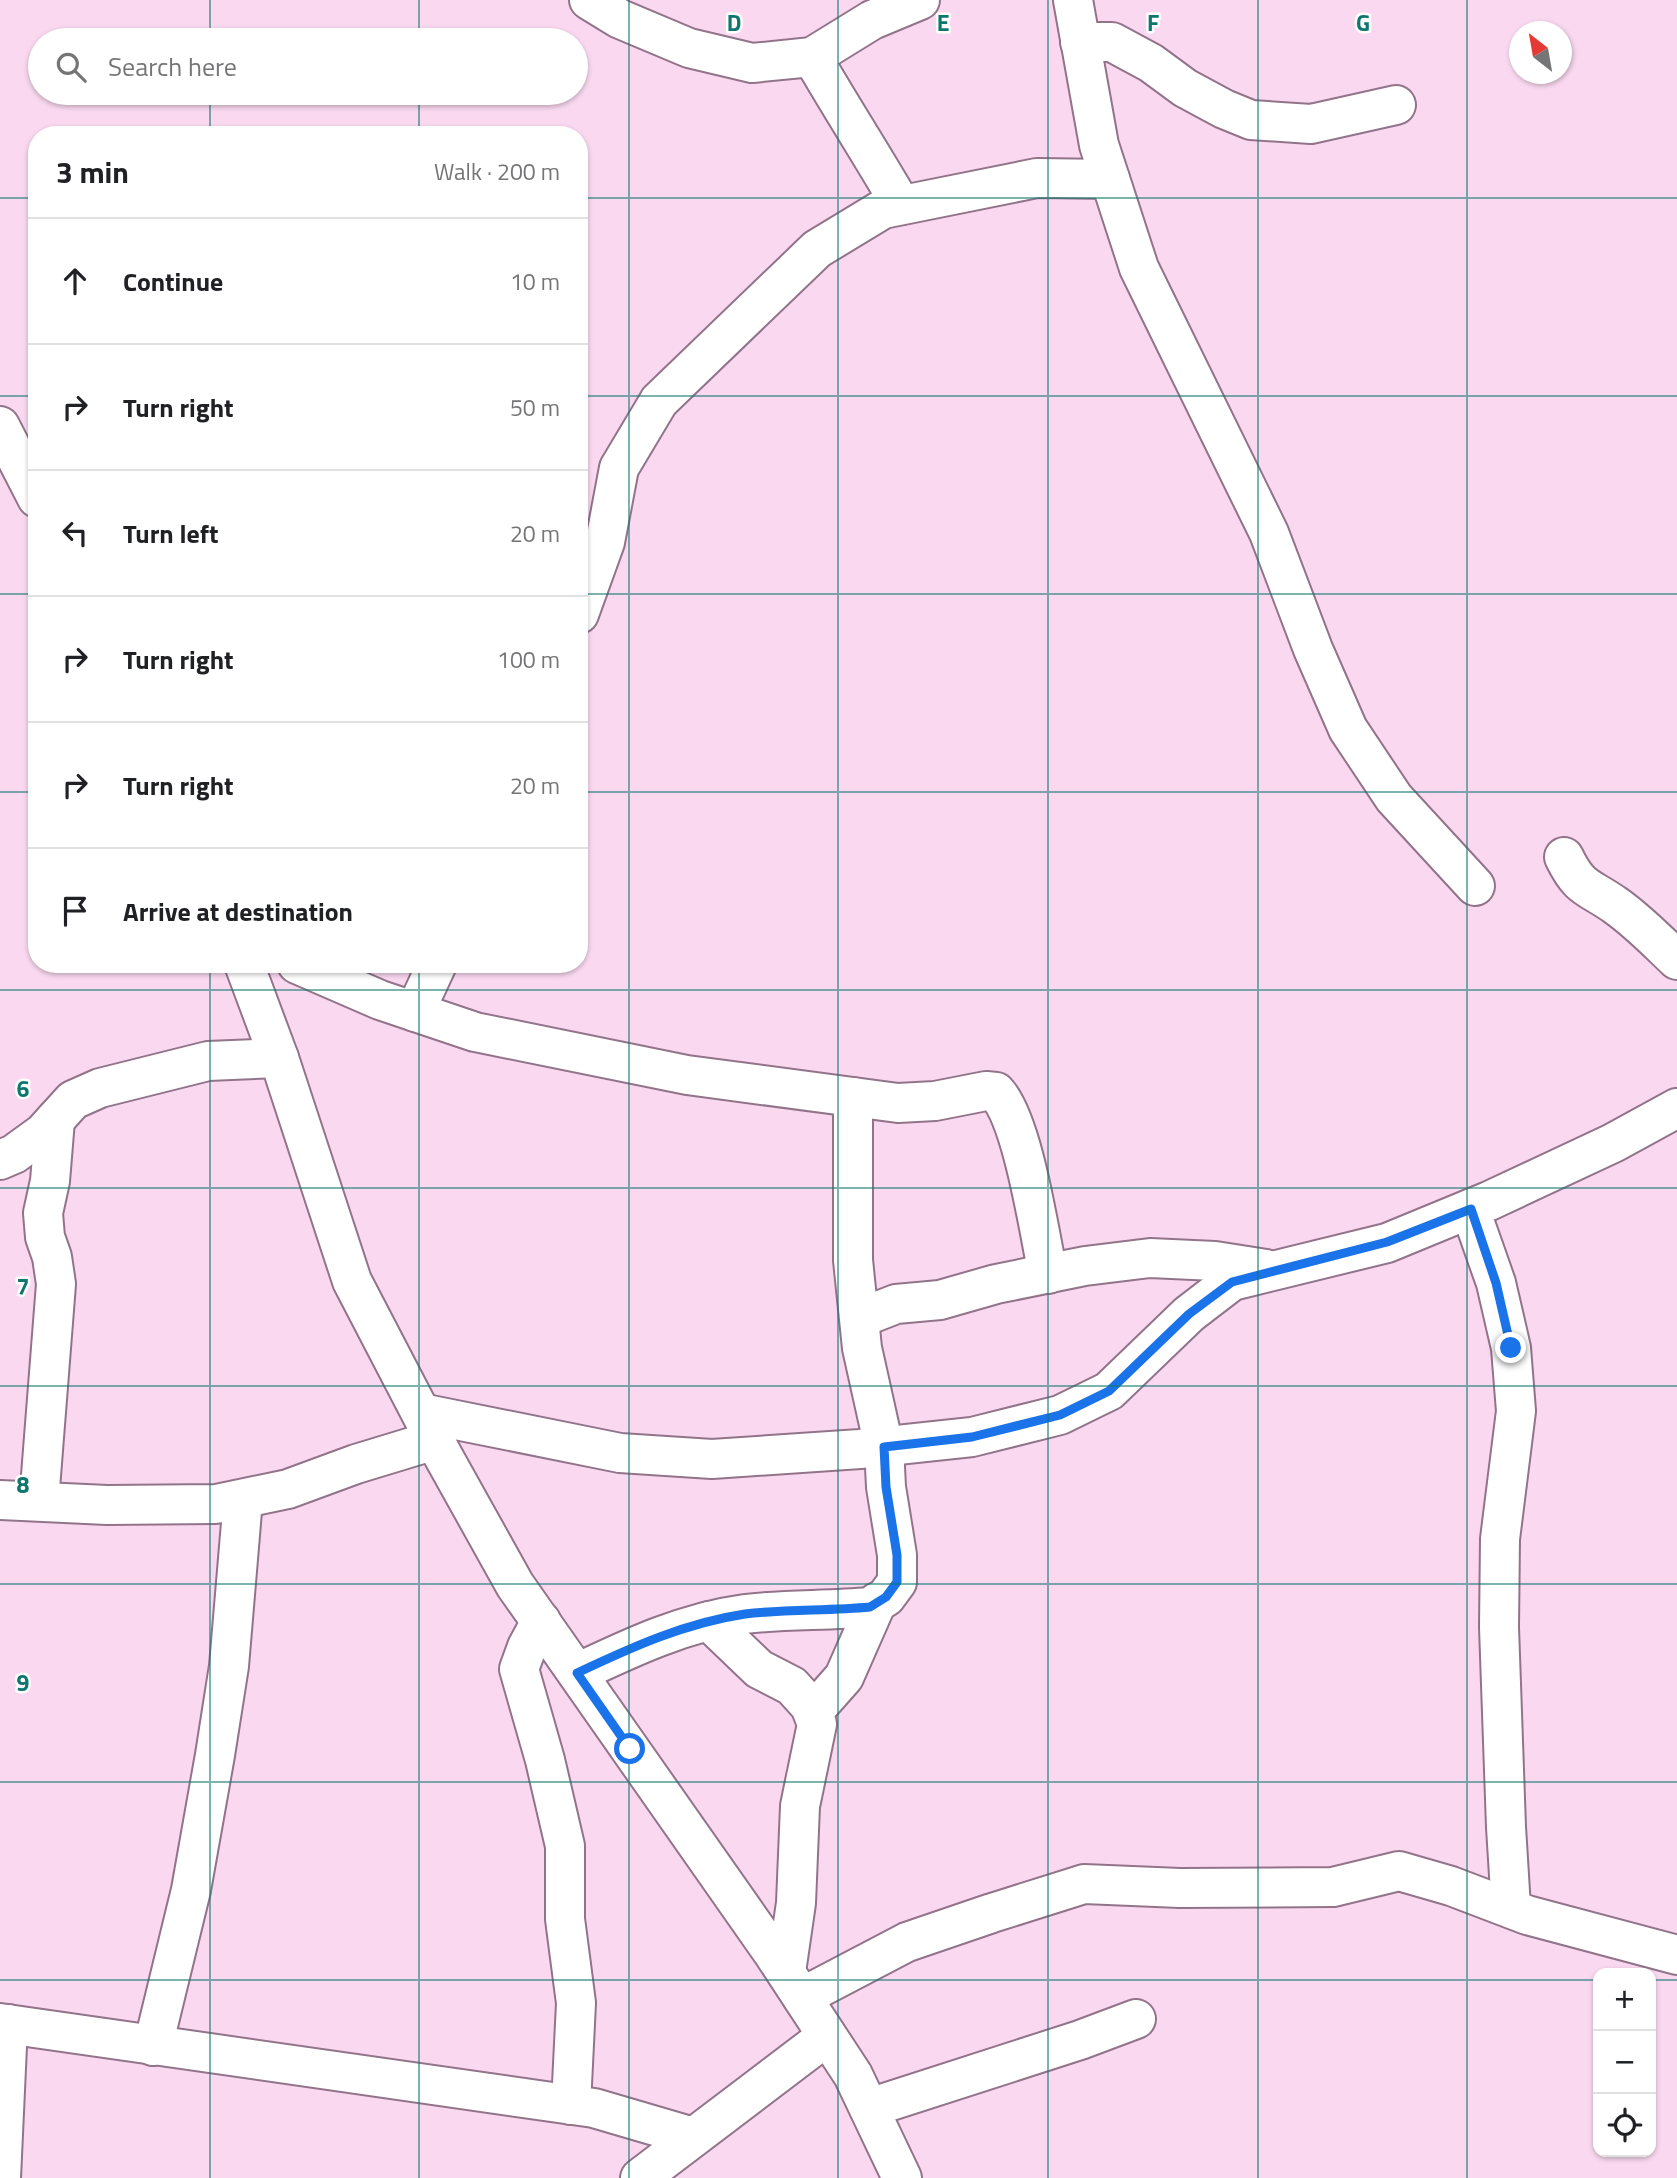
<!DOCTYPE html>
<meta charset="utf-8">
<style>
:root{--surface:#fff;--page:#f2f2f2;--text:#202124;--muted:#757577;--line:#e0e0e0}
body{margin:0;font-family:"Titillium Web",sans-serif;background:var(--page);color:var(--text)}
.controls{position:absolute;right:21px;bottom:21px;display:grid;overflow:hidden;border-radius:14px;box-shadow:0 2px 5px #0004}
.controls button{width:63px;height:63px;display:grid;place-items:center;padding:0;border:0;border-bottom:2px solid var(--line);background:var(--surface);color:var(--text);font:35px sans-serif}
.compass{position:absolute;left:1509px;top:21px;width:63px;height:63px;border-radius:50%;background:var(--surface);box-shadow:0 2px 5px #0004;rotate:329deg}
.stop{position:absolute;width:21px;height:21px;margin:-16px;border:5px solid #1a73e8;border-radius:50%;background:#fff}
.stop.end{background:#1a73e8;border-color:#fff;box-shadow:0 2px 7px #0008}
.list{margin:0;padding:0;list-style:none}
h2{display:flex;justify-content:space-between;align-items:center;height:91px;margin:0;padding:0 28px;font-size:30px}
h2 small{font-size:23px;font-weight:400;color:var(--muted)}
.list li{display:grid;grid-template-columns:46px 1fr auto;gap:21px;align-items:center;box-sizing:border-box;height:126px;padding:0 28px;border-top:2px solid var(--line)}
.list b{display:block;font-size:26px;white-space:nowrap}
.list em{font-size:23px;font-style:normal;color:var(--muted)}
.icon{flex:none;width:38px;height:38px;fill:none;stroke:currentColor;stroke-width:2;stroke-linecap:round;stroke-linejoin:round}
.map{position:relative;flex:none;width:1677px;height:2178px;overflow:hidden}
.search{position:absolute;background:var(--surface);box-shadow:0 2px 5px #0004;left:28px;top:28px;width:560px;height:77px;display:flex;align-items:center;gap:18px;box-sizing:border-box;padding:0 24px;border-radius:38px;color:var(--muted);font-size:26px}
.panel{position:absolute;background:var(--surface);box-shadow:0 2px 5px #0004;left:28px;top:126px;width:560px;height:847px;border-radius:28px}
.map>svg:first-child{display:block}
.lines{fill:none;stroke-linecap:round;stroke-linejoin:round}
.minor-casing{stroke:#92748a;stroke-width:42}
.minor{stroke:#fff;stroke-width:38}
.route{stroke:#1a73e8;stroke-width:9}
.grid{fill:none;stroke:#0f766e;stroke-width:2;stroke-opacity:0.55}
.grid-label{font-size:23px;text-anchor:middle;font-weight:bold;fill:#0f766e;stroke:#fff;stroke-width:5;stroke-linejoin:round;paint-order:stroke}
</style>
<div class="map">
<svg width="1677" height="2178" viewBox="0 0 1677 2178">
<rect width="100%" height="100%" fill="#fad9f0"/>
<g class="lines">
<defs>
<g id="minor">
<polyline points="589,0 620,19 689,48 752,63 812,57 872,20 920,0"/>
<polyline points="1073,0 1099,145 1139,268 1269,533 1313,649 1348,729 1394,798 1475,886"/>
<polyline points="1080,42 1112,42 1151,63 1185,88 1224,109 1251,120 1311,124 1396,105"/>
<path d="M812,57C841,107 872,155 901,205"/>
<polyline points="0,426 37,498"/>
<polyline points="579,614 605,542 619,468 659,401 817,249 883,209 1037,178 1110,179"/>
<path d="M1564,857C1580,890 1588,886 1615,905C1638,921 1657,941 1677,960"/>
<polyline points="244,964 279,1058 352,1281 442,1454 515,1585 773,1953 853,2075 902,2178"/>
<path d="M297,964L380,1000L475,1032L687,1075L898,1103L935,1101L986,1091L996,1092C1023,1120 1039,1232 1048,1274"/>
<polyline points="415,1012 437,964"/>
<polyline points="0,1160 14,1154 43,1133 73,1100 100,1088 208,1061 279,1058"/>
<polyline points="1470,1209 1496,1283 1511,1348 1516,1411 1500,1539 1499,1627 1506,1827 1511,1908"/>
<polyline points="860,1318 896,1304 940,1300 996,1284 1085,1266 1150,1258 1215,1261 1266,1269"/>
<polyline points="421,1413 620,1453 712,1459 860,1449 972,1437 1060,1415 1109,1391 1189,1314 1232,1281 1387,1243 1489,1201 1613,1143 1677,1108"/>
<polyline points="0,1500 107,1505 216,1504 288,1489 356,1464 435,1440"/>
<polyline points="39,1501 56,1284 52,1257 45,1237 43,1213 50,1181 55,1120"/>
<polyline points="541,1621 527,1647 519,1669 545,1760 565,1846 565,1919 576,2003 571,2105"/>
<polyline points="709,1621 759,1669 792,1686 810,1706 817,1724 800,1806 796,1903 786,1972"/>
<path d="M577,1673C632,1647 685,1622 745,1614C786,1609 828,1611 870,1607L886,1597L897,1582V1555L886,1487L884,1447L862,1348L853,1260V1097"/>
<polyline points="813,1712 844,1677 877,1602"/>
<polyline points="802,1997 907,1942 992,1913 1084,1884 1180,1888 1333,1887 1399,1871 1451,1886 1527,1915 1677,1955"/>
<polyline points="0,2023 594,2108 693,2137"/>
<polyline points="153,2046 191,1890 215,1755 229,1666 243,1499"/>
<polyline points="869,2108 1080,2040 1136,2019"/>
<polyline points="1,2178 8,2024"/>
<polyline points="640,2178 827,2036"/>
</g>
</defs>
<!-- minor casing -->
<use href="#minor" class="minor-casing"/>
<!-- minor -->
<use href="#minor" class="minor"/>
</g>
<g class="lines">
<!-- route -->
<path class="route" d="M630,1749L577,1673C632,1647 685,1623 745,1614C786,1609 828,1611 870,1607L886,1597L897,1582V1555L886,1487L884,1447L972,1437L1060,1415L1109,1391L1189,1314L1232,1282L1387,1242L1471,1209L1496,1283L1511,1348"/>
</g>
<!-- grid -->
<path class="grid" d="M210,0V40M419,0V40M629,0V2178M838,0V2178M1048,0V2178M1258,0V2178M1467,0V2178M210,93V135M419,93V135M0,198H37M579,198H1677M0,396H37M579,396H1677M0,594H37M579,594H1677M0,792H37M579,792H1677M210,964V2178M419,964V2178M0,990H1677M0,1188H1677M0,1386H1677M0,1584H1677M0,1782H1677M0,1980H1598M1651,1980H1677"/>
<g class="grid-label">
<text x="734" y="31">D</text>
<text x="943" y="31">E</text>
<text x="1153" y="31">F</text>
<text x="1363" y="31">G</text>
<text x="23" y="1097">6</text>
<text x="23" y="1295">7</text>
<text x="23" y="1493">8</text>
<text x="23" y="1691">9</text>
</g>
</svg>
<div class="controls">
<button>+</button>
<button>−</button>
<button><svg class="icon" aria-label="locate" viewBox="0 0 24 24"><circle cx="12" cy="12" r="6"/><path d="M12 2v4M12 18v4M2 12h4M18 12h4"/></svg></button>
</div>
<svg class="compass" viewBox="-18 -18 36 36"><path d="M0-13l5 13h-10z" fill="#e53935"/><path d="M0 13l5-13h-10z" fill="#757577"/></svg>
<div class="stop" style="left:630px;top:1749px"></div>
<div class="stop end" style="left:1511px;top:1348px"></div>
<div class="search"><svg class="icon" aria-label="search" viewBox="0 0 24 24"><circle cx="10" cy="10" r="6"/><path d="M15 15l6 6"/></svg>Search here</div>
<section class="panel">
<h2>3 min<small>Walk · 200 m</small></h2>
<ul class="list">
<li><svg class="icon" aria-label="ahead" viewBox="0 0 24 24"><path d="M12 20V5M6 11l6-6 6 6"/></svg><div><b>Continue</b></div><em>10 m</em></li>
<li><svg class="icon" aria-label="right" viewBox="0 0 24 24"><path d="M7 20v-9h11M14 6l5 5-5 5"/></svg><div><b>Turn right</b></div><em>50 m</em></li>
<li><svg class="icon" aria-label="left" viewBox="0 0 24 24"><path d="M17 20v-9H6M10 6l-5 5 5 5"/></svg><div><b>Turn left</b></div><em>20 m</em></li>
<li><svg class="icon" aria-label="right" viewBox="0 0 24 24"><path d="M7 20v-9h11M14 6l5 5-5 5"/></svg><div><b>Turn right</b></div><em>100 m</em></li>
<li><svg class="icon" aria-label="right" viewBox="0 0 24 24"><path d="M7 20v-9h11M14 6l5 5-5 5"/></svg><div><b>Turn right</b></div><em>20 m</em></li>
<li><svg class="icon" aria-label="arrive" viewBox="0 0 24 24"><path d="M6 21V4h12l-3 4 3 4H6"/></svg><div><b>Arrive at destination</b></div></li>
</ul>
</section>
</div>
